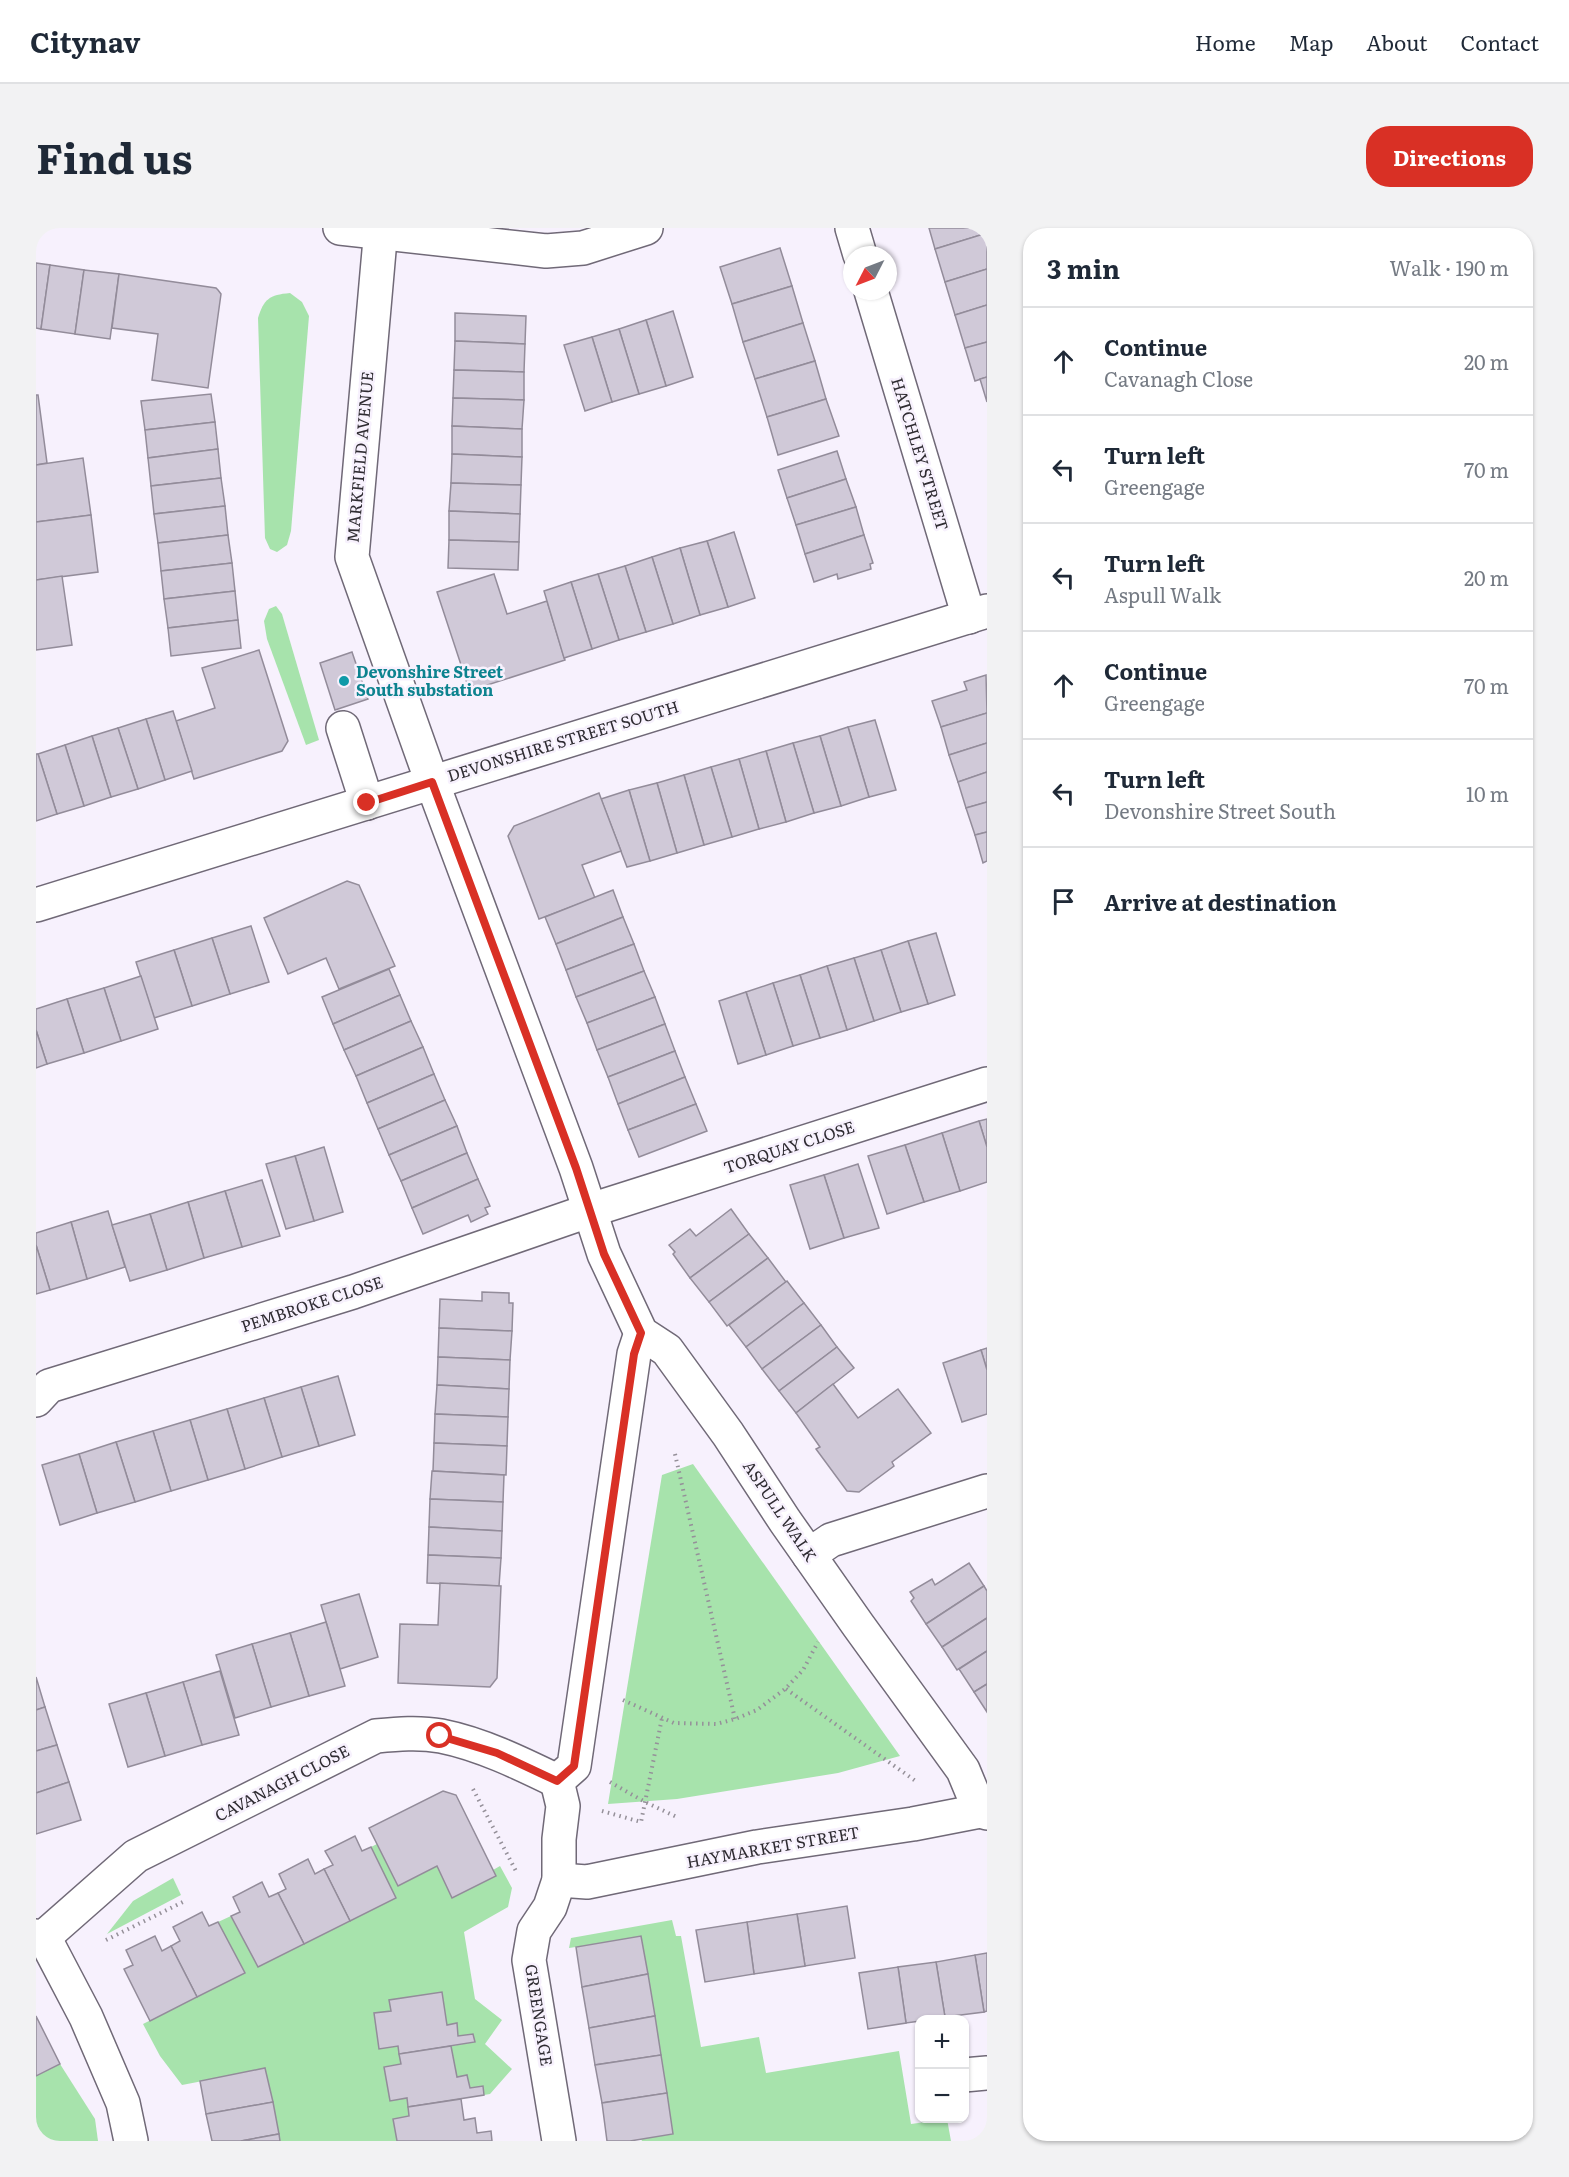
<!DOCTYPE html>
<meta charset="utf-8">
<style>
:root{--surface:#fff;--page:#f2f2f3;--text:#1f2937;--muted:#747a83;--line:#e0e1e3;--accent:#d93025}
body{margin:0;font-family:Literata,serif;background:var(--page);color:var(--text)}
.controls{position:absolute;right:18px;bottom:18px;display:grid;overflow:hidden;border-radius:12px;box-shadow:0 2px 4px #0004}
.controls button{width:54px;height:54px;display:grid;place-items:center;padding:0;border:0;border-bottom:2px solid var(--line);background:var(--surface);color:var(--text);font:30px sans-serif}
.compass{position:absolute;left:807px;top:18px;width:54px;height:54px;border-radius:50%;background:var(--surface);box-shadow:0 2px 4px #0004;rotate:228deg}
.stop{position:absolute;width:18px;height:18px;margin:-14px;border:4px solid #d93025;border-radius:50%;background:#fff}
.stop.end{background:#d93025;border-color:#fff;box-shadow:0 2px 6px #0008}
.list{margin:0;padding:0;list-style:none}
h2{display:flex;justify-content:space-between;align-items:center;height:78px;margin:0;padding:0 24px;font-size:26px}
h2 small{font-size:20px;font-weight:400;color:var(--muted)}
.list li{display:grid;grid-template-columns:39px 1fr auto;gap:18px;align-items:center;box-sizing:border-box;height:108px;padding:0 24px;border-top:2px solid var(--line)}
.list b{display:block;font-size:22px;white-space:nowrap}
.list p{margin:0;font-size:20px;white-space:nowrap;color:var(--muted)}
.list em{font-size:20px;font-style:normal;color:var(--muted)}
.icon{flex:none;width:33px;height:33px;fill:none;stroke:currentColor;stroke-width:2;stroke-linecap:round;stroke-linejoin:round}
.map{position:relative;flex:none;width:951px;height:1913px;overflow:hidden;border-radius:24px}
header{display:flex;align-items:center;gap:36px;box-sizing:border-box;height:84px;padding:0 30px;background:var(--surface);border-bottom:2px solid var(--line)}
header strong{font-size:28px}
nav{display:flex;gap:33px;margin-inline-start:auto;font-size:21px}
.intro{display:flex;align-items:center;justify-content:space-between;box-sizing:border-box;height:144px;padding:0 36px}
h1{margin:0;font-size:42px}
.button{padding:15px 27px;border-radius:24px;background:var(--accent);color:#fff;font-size:21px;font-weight:700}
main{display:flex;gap:36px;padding:0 36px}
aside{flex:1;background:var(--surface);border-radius:24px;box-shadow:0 2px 4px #0004}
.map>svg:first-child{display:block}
.green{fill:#a7e3ac}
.building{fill:#d0c9d8;stroke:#938c9a;stroke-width:1.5}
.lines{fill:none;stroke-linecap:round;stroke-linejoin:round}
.minor-casing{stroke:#706977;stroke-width:36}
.path{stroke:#959099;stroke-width:4;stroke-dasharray:1.5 4.5;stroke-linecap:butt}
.minor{stroke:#fff;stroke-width:33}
.route{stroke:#d93025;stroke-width:8}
.culture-dot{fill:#0f9aa8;stroke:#f7f1fd;stroke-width:2}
.labels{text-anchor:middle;stroke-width:5;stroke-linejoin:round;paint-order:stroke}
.street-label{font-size:16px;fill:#2f2c32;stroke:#f7f1fd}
.culture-label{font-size:16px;font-weight:bold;fill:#0d838f;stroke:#f7f1fd;text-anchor:start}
</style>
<header>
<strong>Citynav</strong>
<nav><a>Home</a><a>Map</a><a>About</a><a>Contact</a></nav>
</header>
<div class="intro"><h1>Find us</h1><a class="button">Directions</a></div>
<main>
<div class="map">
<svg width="951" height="1913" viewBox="0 0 951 1913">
<rect width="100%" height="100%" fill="#f7f1fd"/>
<!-- green -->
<g class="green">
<path d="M254,65L266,74L273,88L255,303L251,317L241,324L234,321L229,310L222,90C228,71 233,67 254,65Z"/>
<polygon points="240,378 246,386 283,512 270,517 231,411 228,393 233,381"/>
<polygon points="657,1236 864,1528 802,1545 641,1571 572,1576 626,1247"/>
<polygon points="341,1616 362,1658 401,1638 416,1669 459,1648 457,1642 464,1638 476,1660 472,1679 428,1704 439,1771 466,1792 449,1816 476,1841 454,1866 448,1867 447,1858 434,1860 431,1848 421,1849 415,1818 438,1814 437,1806 422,1808 421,1796 411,1797 353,1772 355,1783 339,1785 362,1818 365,1836 348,1839 354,1873 371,1870 373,1888 357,1891 361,1913 244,1913 229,1841 146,1857 124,1828 107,1796 208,1745 182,1694 195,1688 222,1739 360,1670 335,1619"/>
<polygon points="137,1650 145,1667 71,1706 97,1673"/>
<polygon points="636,1692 640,1708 645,1708 665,1819 723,1809 730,1845 863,1823 875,1896 911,1891 915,1913 606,1913 605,1911 637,1906 605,1709 533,1720 535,1710"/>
<polygon points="24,1836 59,1891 62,1913 0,1913 0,1848"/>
</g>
<!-- building -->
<g class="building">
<polygon points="893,0 951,0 951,5 899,21"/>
<polygon points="951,5 951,41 909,54 899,21"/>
<polygon points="744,20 756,58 696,76 684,39"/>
<polygon points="0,35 14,37 5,101 0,100"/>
<polygon points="14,37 48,42 39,106 5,101"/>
<polygon points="951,41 951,77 919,87 909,54"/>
<polygon points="48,42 83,46 74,111 39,106"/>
<polygon points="83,46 180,60 182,62 185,66 172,160 116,152 122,106 76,100"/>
<polygon points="756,58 767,95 707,114 696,76"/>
<polygon points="951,77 951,114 929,120 919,87"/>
<polygon points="637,83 657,149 630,158 610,92"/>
<polygon points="419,85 490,88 489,116 419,113"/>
<polygon points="610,92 630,158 603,166 583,101"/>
<polygon points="767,95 779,133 719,151 707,114"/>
<polygon points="583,101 603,166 576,174 556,109"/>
<polygon points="556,109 576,174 549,183 528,117"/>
<polygon points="419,113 489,116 488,144 418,142"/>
<polygon points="951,114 951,149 939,153 929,120"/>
<polygon points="779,133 790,171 731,189 719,151"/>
<polygon points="418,142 488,144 488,172 417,170"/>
<polygon points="951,149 951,174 944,151"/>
<polygon points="175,166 179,194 109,202 105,173"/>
<polygon points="0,167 2,167 11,235 0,237"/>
<polygon points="417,170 488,172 486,201 416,198"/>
<polygon points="790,171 803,208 742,227 731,189"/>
<polygon points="179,194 182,221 112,230 109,202"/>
<polygon points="416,198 486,201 486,229 416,226"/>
<polygon points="182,221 185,250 115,258 112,230"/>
<polygon points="801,223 810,251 751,270 742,242"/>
<polygon points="416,226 486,229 485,257 415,255"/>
<polygon points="47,230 55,287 0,294 0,237"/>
<polygon points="185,250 189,278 118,286 115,258"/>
<polygon points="810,251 820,279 760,297 751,270"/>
<polygon points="415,255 485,257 484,286 413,283"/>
<polygon points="189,278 192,307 122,315 118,286"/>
<polygon points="820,279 828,307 769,326 760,297"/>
<polygon points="413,283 484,286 483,314 413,312"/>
<polygon points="55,287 62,344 0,352 0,294"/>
<polygon points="698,304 719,370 692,379 671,313"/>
<polygon points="192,307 196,335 125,343 122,315"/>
<polygon points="828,307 837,335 834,336 835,341 802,351 801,346 778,354 769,326"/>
<polygon points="413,312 483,314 482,342 412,340"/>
<polygon points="671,313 692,379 664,387 644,320"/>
<polygon points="644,320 664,387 637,396 616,329"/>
<polygon points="616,329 637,396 610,404 589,338"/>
<polygon points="196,335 199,363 128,371 125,343"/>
<polygon points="589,338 610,404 583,412 562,346"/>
<polygon points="458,346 471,386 511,373 529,432 442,460 431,455 401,364"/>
<polygon points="562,346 583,412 556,421 535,354"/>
<polygon points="26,348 36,417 0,422 0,352"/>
<polygon points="535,354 556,421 528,430 508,363"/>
<polygon points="199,363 202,392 132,400 128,371"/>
<polygon points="202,392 205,420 135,428 132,400"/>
<polygon points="223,422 252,513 246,523 158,551 140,493 179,480 166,440"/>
<polygon points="316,424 332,471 299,482 284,435"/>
<polygon points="950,447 951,485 905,499 896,473 931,462 928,454"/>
<polygon points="137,483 156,543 129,552 110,491"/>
<polygon points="951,485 951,515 913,527 905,499"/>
<polygon points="110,491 129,552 102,561 82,500"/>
<polygon points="839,492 860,562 833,569 812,499"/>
<polygon points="812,499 833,569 805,578 784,508"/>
<polygon points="82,500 102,561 75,569 56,508"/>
<polygon points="56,508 75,569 48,578 29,517"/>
<polygon points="784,508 805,578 778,585 757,515"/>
<polygon points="757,515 778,585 750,594 730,523"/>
<polygon points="951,515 951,544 922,554 913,527"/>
<polygon points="29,517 48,578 21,586 2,526"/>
<polygon points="730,523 750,594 723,601 703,531"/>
<polygon points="0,526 2,526 21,586 0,593"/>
<polygon points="703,531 723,601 696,609 675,539"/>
<polygon points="675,539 696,609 668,617 648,547"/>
<polygon points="951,544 951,574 930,580 922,554"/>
<polygon points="648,547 668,617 641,625 621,555"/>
<polygon points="621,555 641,625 614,633 593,562"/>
<polygon points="593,562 614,633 591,639 565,571"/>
<polygon points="563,565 585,623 546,637 559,670 503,691 472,608 478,598"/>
<polygon points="951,574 951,604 939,607 930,580"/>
<polygon points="951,604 951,633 947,635 939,607"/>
<polygon points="311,653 323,657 359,738 303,761 290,730 252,746 228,690"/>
<polygon points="577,662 587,689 520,716 509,689"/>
<polygon points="587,689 598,716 530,742 520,716"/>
<polygon points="215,698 233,754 194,766 176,710"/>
<polygon points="900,705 919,767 892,776 872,713"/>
<polygon points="176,710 194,766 156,778 138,722"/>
<polygon points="872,713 892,776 865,784 845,722"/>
<polygon points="598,716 608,743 540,769 530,742"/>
<polygon points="138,722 156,778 118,790 100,734"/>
<polygon points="845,722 865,784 838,793 818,730"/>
<polygon points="818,730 838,793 811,802 791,738"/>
<polygon points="791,738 811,802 784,810 764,747"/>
<polygon points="353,741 364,767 297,796 286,769"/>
<polygon points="608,743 619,769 551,795 540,769"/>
<polygon points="764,747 784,810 757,818 737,755"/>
<polygon points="105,748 122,801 85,813 68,760"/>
<polygon points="737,755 757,818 730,827 710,764"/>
<polygon points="68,760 85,813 48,825 31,771"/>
<polygon points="710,764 730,827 702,836 683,773"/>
<polygon points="364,767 375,793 308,822 297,796"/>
<polygon points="619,769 629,796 561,822 551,795"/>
<polygon points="31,771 48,825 11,836 0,802 0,781"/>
<polygon points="375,793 387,819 320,848 308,822"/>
<polygon points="629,796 639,823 572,849 561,822"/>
<polygon points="0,802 11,836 0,840"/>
<polygon points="387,819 398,846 331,875 320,848"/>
<polygon points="639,823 649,849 582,876 572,849"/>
<polygon points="398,846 409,872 342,901 331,875"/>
<polygon points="649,849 660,876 592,902 582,876"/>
<polygon points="409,872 421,898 353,927 342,901"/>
<polygon points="660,876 671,903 603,929 592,902"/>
<polygon points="951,891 951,919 943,893"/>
<polygon points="943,893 951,919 951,954 924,963 906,905"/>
<polygon points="421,898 431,925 365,953 353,927"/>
<polygon points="906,905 924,963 888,974 869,917"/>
<polygon points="869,917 888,974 851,986 832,928"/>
<polygon points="288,919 307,984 278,993 259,928"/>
<polygon points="431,925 442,951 376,980 365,953"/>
<polygon points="259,928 278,993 250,1001 230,936"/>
<polygon points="822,936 843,1000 808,1010 788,947"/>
<polygon points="788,947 808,1010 774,1021 754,957"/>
<polygon points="442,951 454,978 449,980 452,986 435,994 432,987 387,1006 376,980"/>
<polygon points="226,952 244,1008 206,1019 189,963"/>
<polygon points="189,963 206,1019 168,1030 152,974"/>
<polygon points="152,974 168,1030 131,1042 114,986"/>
<polygon points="695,981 713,1006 654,1050 637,1026 639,1024 633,1017 654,1001 660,1008"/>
<polygon points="72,983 89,1039 51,1051 35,994"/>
<polygon points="114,986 131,1042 94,1053 76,997"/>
<polygon points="35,994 51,1051 14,1062 0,1017 0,1005"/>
<polygon points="713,1006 732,1030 673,1074 654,1050"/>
<polygon points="0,1017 14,1062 0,1066"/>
<polygon points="732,1030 750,1054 691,1098 673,1074"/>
<polygon points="751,1053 768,1075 710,1119 693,1097"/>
<polygon points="446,1064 473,1065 473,1075 477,1075 476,1103 403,1100 404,1071 446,1073"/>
<polygon points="768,1075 785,1097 726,1141 710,1119"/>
<polygon points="785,1097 801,1119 743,1163 726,1141"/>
<polygon points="403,1100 476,1103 474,1132 402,1129"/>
<polygon points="801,1119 818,1140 760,1185 743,1163"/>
<polygon points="951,1120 951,1142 945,1122"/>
<polygon points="945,1122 951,1142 951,1186 926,1194 907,1135"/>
<polygon points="402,1129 474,1132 473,1161 401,1157"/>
<polygon points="302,1148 319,1207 283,1218 265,1159"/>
<polygon points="797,1156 822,1190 862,1161 895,1205 856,1234 858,1238 823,1264 811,1263 780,1221 784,1219 760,1185"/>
<polygon points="401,1157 473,1161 472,1189 399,1186"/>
<polygon points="265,1159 283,1218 246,1229 228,1170"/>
<polygon points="228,1170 246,1229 209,1241 191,1181"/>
<polygon points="191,1181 209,1241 172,1252 154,1192"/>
<polygon points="399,1186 472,1189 471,1218 398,1215"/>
<polygon points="154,1192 172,1252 135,1263 117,1203"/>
<polygon points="117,1203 135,1263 99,1274 80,1214"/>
<polygon points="80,1214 99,1274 61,1285 43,1226"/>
<polygon points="398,1215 471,1218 470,1247 397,1243"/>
<polygon points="43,1226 61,1285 24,1297 6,1237"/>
<polygon points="396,1243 468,1247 467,1274 394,1271"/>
<polygon points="394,1271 467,1274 466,1303 393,1299"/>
<polygon points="393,1299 466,1303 465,1330 392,1327"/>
<polygon points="392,1327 465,1330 463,1358 391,1355"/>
<polygon points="933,1335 948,1358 890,1396 875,1373 878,1370 874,1364 896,1351 899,1357"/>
<polygon points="404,1355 465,1358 461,1450 454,1459 362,1455 364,1396 402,1397"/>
<polygon points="948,1358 951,1363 951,1390 906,1419 890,1396"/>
<polygon points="323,1366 342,1429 304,1441 285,1377"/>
<polygon points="951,1390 951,1423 921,1442 906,1419"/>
<polygon points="290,1394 309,1458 273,1468 254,1405"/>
<polygon points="254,1405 273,1468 235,1479 216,1416"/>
<polygon points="216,1416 235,1479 199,1490 180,1427"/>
<polygon points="951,1423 951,1456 938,1464 923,1441"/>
<polygon points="184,1443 203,1507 166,1517 147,1454"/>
<polygon points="0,1449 9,1479 0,1482"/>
<polygon points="147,1454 166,1517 129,1528 110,1465"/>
<polygon points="951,1456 951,1484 938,1464"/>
<polygon points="110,1465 129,1528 92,1539 73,1476"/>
<polygon points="9,1479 21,1517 0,1523 0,1482"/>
<polygon points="21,1517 33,1554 0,1565 0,1523"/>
<polygon points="33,1554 45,1592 0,1606 0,1565"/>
<polygon points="407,1563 420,1567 460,1648 416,1670 401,1638 362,1658 333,1600"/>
<polygon points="319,1608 326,1623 335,1619 360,1670 314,1693 288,1641 297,1637 289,1623"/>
<polygon points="272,1631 279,1646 288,1641 314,1693 268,1716 242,1665 250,1661 243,1646"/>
<polygon points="226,1654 233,1669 242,1665 268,1716 222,1739 195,1688 204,1684 197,1669"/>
<polygon points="811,1678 819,1730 769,1738 761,1686"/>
<polygon points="166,1684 173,1698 182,1694 209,1745 161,1769 135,1718 144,1713 137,1699"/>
<polygon points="761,1686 769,1738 718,1746 711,1694"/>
<polygon points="711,1694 718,1746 669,1754 660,1702"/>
<polygon points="119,1708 126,1723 135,1718 161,1769 114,1793 88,1741 97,1737 90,1722"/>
<polygon points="605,1708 612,1746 546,1759 540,1719"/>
<polygon points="951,1725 951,1783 948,1784 939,1727"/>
<polygon points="939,1727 948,1784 909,1789 900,1734"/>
<polygon points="900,1734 909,1789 884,1792 884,1793 870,1795 862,1739"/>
<polygon points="862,1739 870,1795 832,1801 823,1745"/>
<polygon points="612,1746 619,1788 553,1800 546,1759"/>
<polygon points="406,1764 411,1797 421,1795 422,1808 437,1806 439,1814 363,1826 362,1818 343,1821 338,1785 355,1783 353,1772"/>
<polygon points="0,1788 24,1836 0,1848"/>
<polygon points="619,1788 625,1827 559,1837 553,1800"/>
<polygon points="415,1818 421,1849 431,1847 434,1860 447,1858 448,1867 372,1879 371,1870 354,1873 348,1839 365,1836 363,1826"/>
<polygon points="625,1827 631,1865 566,1875 559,1837"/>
<polygon points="229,1840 237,1874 170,1886 164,1853"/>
<polygon points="631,1865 637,1906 594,1913 571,1913 566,1875"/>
<polygon points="425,1871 428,1892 439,1890 441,1905 455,1903 456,1913 361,1913 357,1891 373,1888 372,1879"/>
<polygon points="237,1874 243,1906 205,1913 176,1913 170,1886"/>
<polygon points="243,1906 244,1913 205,1913"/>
</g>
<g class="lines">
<defs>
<g id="minor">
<polyline points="304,0 510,23 547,20 610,0"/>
<polyline points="345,0 316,329 396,554 540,940 568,1026 605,1105 631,1122 692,1206 749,1293 822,1397 927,1542 944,1583"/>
<polyline points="816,0 824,27"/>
<polyline points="835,63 933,389"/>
<polyline points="307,500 331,575"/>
<polyline points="0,677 951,383"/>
<polyline points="0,1172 13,1158 317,1064 555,982 951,856"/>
<polyline points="773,1327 795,1312 951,1263"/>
<polyline points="521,1553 538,1538 598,1126 605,1105"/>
<polyline points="521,1553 527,1578 523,1611 523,1652 514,1679 498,1703 493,1732 523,1913"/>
<polyline points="523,1652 551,1654 721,1619 877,1596 944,1583 951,1585"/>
<path d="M0,1708L8,1709L100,1628L340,1508C361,1506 383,1504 405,1508C445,1516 484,1535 521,1553"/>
<polyline points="8,1709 50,1789 87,1875 95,1913"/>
<polyline points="928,1847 951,1845"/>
</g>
</defs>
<!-- minor casing -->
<use href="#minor" class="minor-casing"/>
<!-- path -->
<g class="path">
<polyline points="639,1226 699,1491"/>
<polyline points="750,1461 881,1554"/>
<polyline points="587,1472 638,1495 680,1496 699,1491 721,1482 749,1461 767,1442 782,1414"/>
<polyline points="574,1554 609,1574 643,1590"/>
<polyline points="437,1561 481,1645"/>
<polyline points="566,1583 605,1594 626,1490"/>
<polyline points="70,1712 147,1674"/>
</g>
<!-- minor -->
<use href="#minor" class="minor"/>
</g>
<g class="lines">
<!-- route -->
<polyline class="route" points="331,575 396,554 540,940 568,1026 605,1105 598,1126 538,1538 521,1553 461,1525 404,1508"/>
</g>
<!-- markers -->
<circle class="culture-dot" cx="308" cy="453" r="6"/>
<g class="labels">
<!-- street labels -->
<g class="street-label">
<text transform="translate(884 226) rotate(73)" y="6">HATCHLEY STREET</text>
<text transform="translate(324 229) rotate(-85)" y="6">MARKFIELD AVENUE</text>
<text transform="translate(527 513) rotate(-17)" y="6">DEVONSHIRE STREET SOUTH</text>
<text transform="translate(753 919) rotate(-18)" y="6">TORQUAY CLOSE</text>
<text transform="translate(276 1076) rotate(-18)" y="6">PEMBROKE CLOSE</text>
<text transform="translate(744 1283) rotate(56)" y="6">ASPULL WALK</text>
<text transform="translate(246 1555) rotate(-27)" y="6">CAVANAGH CLOSE</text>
<text transform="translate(737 1619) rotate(-10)" y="6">HAYMARKET STREET</text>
<text transform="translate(503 1787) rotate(81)" y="6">GREENGAGE</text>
</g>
<!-- culture labels -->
<g class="culture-label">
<text x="320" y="450">Devonshire Street<tspan x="320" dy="18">South substation</tspan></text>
</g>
</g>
</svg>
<div class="controls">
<button>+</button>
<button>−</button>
</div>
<svg class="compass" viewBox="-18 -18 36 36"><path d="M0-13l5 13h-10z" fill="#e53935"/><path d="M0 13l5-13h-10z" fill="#747a83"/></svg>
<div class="stop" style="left:404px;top:1508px"></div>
<div class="stop end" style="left:331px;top:575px"></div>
</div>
<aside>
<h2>3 min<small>Walk · 190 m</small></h2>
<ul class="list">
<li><svg class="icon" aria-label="ahead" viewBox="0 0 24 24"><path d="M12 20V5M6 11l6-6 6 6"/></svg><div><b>Continue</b><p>Cavanagh Close</p></div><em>20 m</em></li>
<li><svg class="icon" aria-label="left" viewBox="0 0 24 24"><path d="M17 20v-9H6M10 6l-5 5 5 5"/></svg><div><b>Turn left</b><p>Greengage</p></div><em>70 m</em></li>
<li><svg class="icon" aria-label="left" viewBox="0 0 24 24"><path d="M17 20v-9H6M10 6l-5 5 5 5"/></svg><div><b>Turn left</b><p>Aspull Walk</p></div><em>20 m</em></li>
<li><svg class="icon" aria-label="ahead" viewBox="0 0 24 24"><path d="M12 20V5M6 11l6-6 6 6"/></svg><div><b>Continue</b><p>Greengage</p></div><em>70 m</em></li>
<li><svg class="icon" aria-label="left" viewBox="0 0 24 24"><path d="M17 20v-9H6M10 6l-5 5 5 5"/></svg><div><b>Turn left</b><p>Devonshire Street South</p></div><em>10 m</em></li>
<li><svg class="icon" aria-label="arrive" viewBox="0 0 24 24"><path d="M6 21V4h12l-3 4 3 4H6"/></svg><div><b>Arrive at destination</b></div></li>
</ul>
</aside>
</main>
